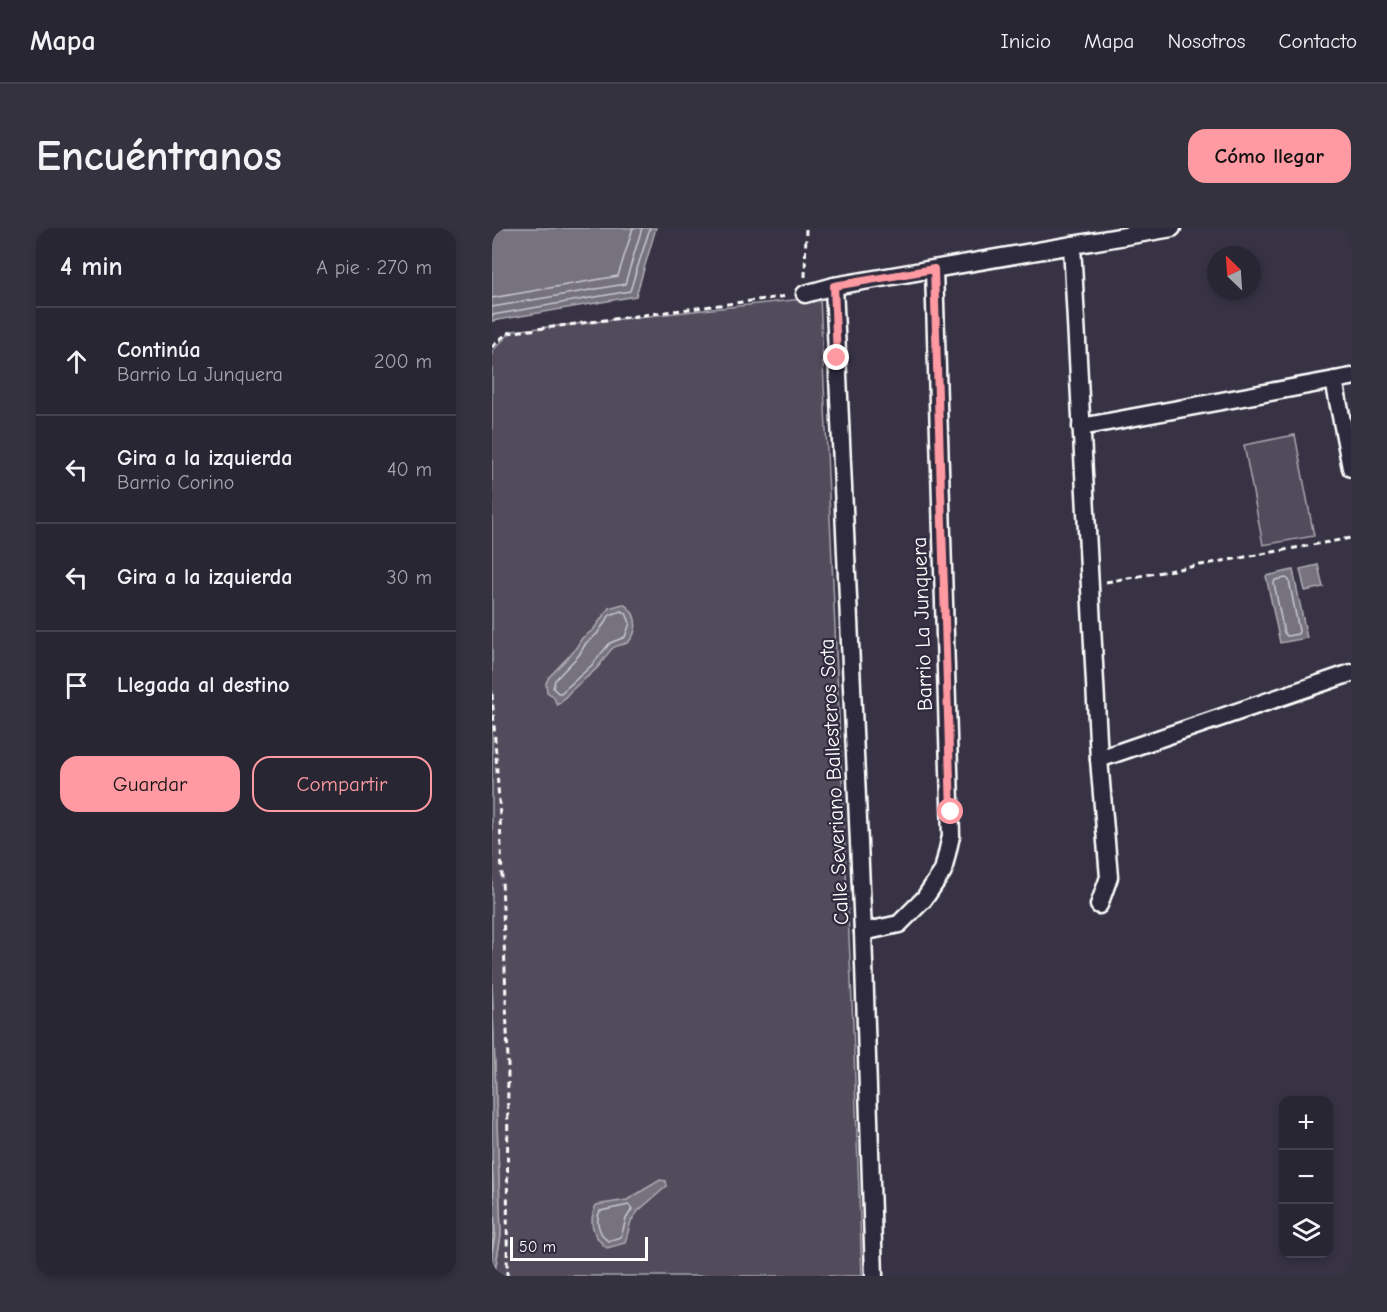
<!DOCTYPE html>
<html lang="es">
<meta charset="utf-8">
<style>
:root{--surface:#292634;--page:#353240;--text:#f1f3f6;--muted:#a5a5ac;--line:#45434f;--accent:#ff9aa2}
body{margin:0;font-family:"Comic Neue",sans-serif;background:var(--page);color:var(--text)}
.controls{position:absolute;right:18px;bottom:18px;display:grid;overflow:hidden;border-radius:12px;box-shadow:0 3px 9px #0003}
.controls button{width:54px;height:54px;display:grid;place-items:center;padding:0;border:0;border-bottom:2px solid var(--line);background:var(--surface);color:var(--text);font:30px sans-serif}
.compass{position:absolute;left:715px;top:18px;width:54px;height:54px;border-radius:50%;background:var(--surface);box-shadow:0 3px 9px #0003;rotate:335deg}
.scale{position:absolute;left:18px;bottom:15px;width:138px;box-sizing:border-box;padding-left:6px;border:3px solid #fff;border-top:0;font-size:16px;line-height:21px;white-space:nowrap;color:#fff;-webkit-text-stroke:4px #2f2a3d;paint-order:stroke}
.stop{position:absolute;width:18px;height:18px;margin:-14px;border:4px solid #ff9aa2;border-radius:50%;background:#fff}
.stop.end{background:#ff9aa2;border-color:#fff;box-shadow:0 2px 6px #0008}
.list{margin:0;padding:0;list-style:none}
h2{display:flex;justify-content:space-between;align-items:center;height:78px;margin:0;padding:0 24px;font-size:26px}
h2 small{font-size:20px;font-weight:400;color:var(--muted)}
.list li{display:grid;grid-template-columns:39px 1fr auto;gap:18px;align-items:center;box-sizing:border-box;height:108px;padding:0 24px;border-top:2px solid var(--line)}
.list b{display:block;font-size:22px;white-space:nowrap}
.list p{margin:0;font-size:20px;white-space:nowrap;color:var(--muted)}
.list em{font-size:20px;font-style:normal;color:var(--muted)}
.actions{display:flex;gap:12px;padding:18px 24px}
.actions a{flex:1;padding:14px 0;border:2px solid var(--accent);border-radius:18px;text-align:center;font-size:21px;color:var(--accent)}
.actions .main{background:var(--accent);color:#111}
.icon{flex:none;width:33px;height:33px;fill:none;stroke:currentColor;stroke-width:2;stroke-linecap:round;stroke-linejoin:round}
.map{position:relative;flex:none;width:859px;height:1048px;overflow:hidden;border-radius:18px}
header{display:flex;align-items:center;gap:36px;box-sizing:border-box;height:84px;padding:0 30px;background:var(--surface);border-bottom:2px solid var(--line)}
header strong{font-size:28px}
nav{display:flex;gap:33px;margin-inline-start:auto;font-size:21px}
.intro{display:flex;align-items:center;justify-content:space-between;box-sizing:border-box;height:144px;padding:0 36px}
h1{margin:0;font-size:42px}
.button{padding:15px 27px;border-radius:18px;background:var(--accent);color:#111;font-size:21px;font-weight:700}
main{display:flex;gap:36px;padding:0 36px}
aside{flex:1;background:var(--surface);border-radius:18px;box-shadow:0 3px 9px #0003}
.map>svg:first-child{display:block}
.green{fill:#514c5c;stroke:#a8a6ae;stroke-width:1.5}
.water{fill:#76737f;stroke:#adabb2;stroke-width:1.5}
.lines{fill:none;stroke-linecap:round;stroke-linejoin:round}
.shore{stroke:#c8c7cc;stroke-width:1.5}
.street-casing{stroke:#fff;stroke-width:21}
.path{stroke:#fff;stroke-width:3;stroke-dasharray:6 4.5;stroke-linecap:butt}
.street{stroke:#2f2a3d;stroke-width:16}
.route{stroke:#ff9aa2;stroke-width:8}
.labels{text-anchor:middle;stroke-width:4.5;stroke-linejoin:round;paint-order:stroke}
.street-label{font-size:21px;fill:#fff;stroke:#2f2a3d}
</style>
<header>
<strong>Mapa</strong>
<nav><a>Inicio</a><a>Mapa</a><a>Nosotros</a><a>Contacto</a></nav>
</header>
<div class="intro"><h1>Encuéntranos</h1><a class="button">Cómo llegar</a></div>
<main>
<aside>
<h2>4 min<small>A pie · 270 m</small></h2>
<ul class="list">
<li><svg class="icon" aria-label="ahead" viewBox="0 0 24 24"><path d="M12 20V5M6 11l6-6 6 6"/></svg><div><b>Continúa</b><p>Barrio La Junquera</p></div><em>200 m</em></li>
<li><svg class="icon" aria-label="left" viewBox="0 0 24 24"><path d="M17 20v-9H6M10 6l-5 5 5 5"/></svg><div><b>Gira a la izquierda</b><p>Barrio Corino</p></div><em>40 m</em></li>
<li><svg class="icon" aria-label="left" viewBox="0 0 24 24"><path d="M17 20v-9H6M10 6l-5 5 5 5"/></svg><div><b>Gira a la izquierda</b></div><em>30 m</em></li>
<li><svg class="icon" aria-label="arrive" viewBox="0 0 24 24"><path d="M6 21V4h12l-3 4 3 4H6"/></svg><div><b>Llegada al destino</b></div></li>
</ul>
<div class="actions"><a class="main">Guardar</a><a>Compartir</a></div>
</aside>
<div class="map">
<svg width="859" height="1048" viewBox="0 0 859 1048">
<rect width="100%" height="100%" fill="#373345"/>
<filter id="ink" filterUnits="userSpaceOnUse"><feTurbulence type="fractalNoise" baseFrequency=".0167" numOctaves="2"/><feDisplacementMap in="SourceGraphic" scale="12" xChannelSelector="R" yChannelSelector="G"/><feConvolveMatrix kernelMatrix="1 2 1 2 8 2 1 2 1" color-interpolation-filters="sRGB"/></filter>
<g filter="url(#ink)">
<!-- green -->
<g class="green">
<polygon points="328,69 361,797 370,1048 2,1048 9,1007 0,756 0,123 20,103"/>
<polygon points="803,207 822,308 771,317 752,217"/>
</g>
<!-- water -->
<g class="water">
<polygon points="0,0 164,0 144,68 0,93"/>
<polygon points="826,337 831,359 813,363 808,341"/>
<polygon points="801,342 815,410 788,415 774,348"/>
<path d="M131,376C144,383 148,400 138,412C134,418 126,416 121,420C114,426 110,436 103,442C94,451 83,458 75,467C71,472 71,474 65,477L61,468L55,464L54,455L57,449L82,423L90,410L101,402L117,380Z"/>
<polygon points="0,756 9,1007 2,1048 0,1048"/>
<path d="M168,952L174,953L175,958L146,983L139,993L133,1015L115,1020C100,1008 96,994 104,977L135,972Z"/>
</g>
<g class="lines">
<!-- shore -->
<g class="shore">
<polyline points="0,70 126,48 141,0"/>
<polyline points="0,79 133,56 150,0"/>
<polyline points="0,87 138,63 158,0"/>
<polygon points="794,350 797,352 807,403 806,406 795,408 792,405 782,355 783,352"/>
<polygon points="129,383 134,385 138,395 133,409 118,415 99,438 69,465 66,465 61,460 63,452 87,427 94,415 105,406 118,387"/>
<polyline points="0,933 3,1006 0,1023"/>
<path d="M137,977L140,981L134,991L129,1009L116,1013C107,1006 103,993 108,983Z"/>
</g>
<defs>
<g id="street">
<polyline points="580,17 607,531 617,649 607,677"/>
<polyline points="342,58 371,704 382,1048"/>
<polyline points="313,66 342,58 680,0"/>
<polyline points="842,152 859,240"/>
<polyline points="589,199 859,149"/>
<polyline points="607,531 859,445"/>
<polyline points="371,704 407,696 432,671 451,643 459,608 442,41"/>
</g>
</defs>
<!-- street casing -->
<use href="#street" class="street-casing"/>
<!-- path -->
<g class="path">
<polyline points="313,49 314,0"/>
<polyline points="0,119 15,105 296,68"/>
<polyline points="614,354 859,310"/>
<polyline points="0,466 8,589 16,833 15,1048"/>
</g>
<!-- street -->
<use href="#street" class="street"/>
</g>
</g>
<g class="lines" filter="url(#ink)">
<!-- route -->
<polyline class="route" points="345,130 342,58 442,41 459,584"/>
</g>
<g class="labels">
<!-- street labels -->
<g class="street-label">
<text transform="translate(430 396) rotate(-92)" y="7">Barrio La Junquera</text>
<text transform="translate(342 554) rotate(-93)" y="7">Calle Severiano Ballesteros Sota</text>
</g>
</g>
</svg>
<div class="controls">
<button>+</button>
<button>−</button>
<button><svg class="icon" aria-label="layers" viewBox="0 0 24 24"><path d="M12 4l9 5-9 5-9-5zM3 14l9 5 9-5"/></svg></button>
</div>
<svg class="compass" viewBox="-18 -18 36 36"><path d="M0-13l5 13h-10z" fill="#e53935"/><path d="M0 13l5-13h-10z" fill="#a5a5ac"/></svg>
<div class="scale">50 m</div>
<div class="stop" style="left:459px;top:584px"></div>
<div class="stop end" style="left:345px;top:130px"></div>
</div>
</main>
